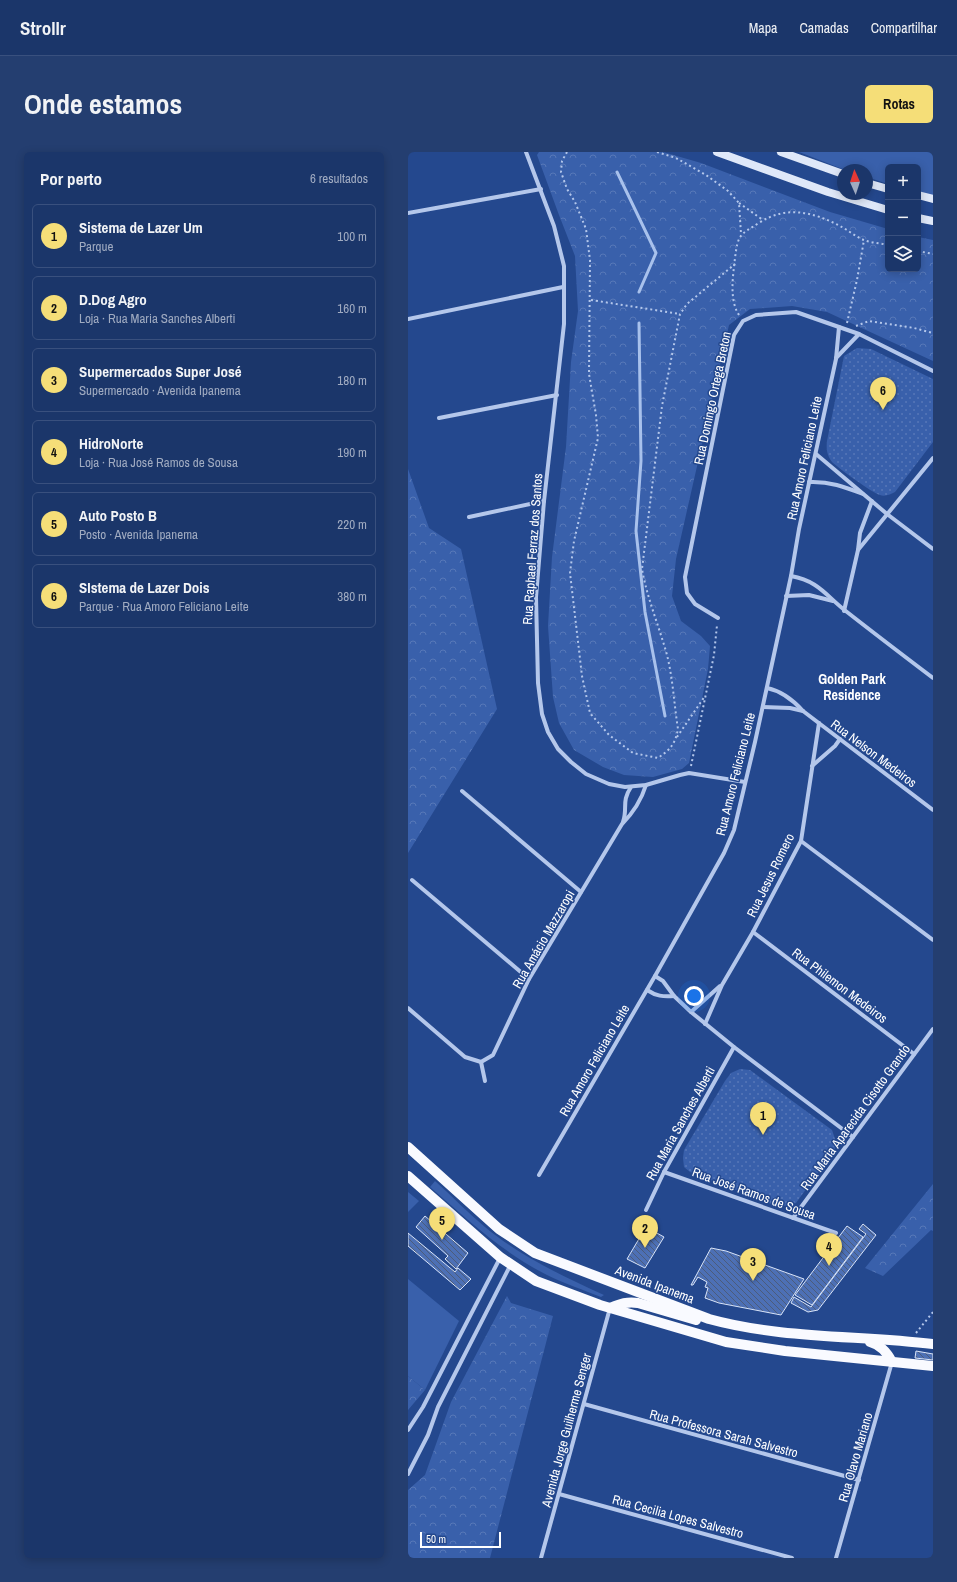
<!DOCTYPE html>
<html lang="pt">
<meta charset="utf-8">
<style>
:root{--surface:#1b366a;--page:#243e70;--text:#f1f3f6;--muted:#a0abc1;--line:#39507e;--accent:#f5de78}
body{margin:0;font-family:"Archivo Narrow",sans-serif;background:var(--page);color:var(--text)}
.controls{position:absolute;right:12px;top:12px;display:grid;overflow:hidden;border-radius:6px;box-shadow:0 2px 10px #0003}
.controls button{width:36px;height:36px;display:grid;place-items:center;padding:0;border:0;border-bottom:1px solid var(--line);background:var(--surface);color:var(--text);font:20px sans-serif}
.compass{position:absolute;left:429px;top:12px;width:36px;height:36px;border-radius:50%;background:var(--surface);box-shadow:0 2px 10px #0003;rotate:357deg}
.scale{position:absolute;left:12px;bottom:10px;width:81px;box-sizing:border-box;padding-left:4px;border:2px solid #fff;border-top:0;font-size:11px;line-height:14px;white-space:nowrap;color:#fff;-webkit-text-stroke:3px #24488e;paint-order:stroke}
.you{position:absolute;left:286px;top:844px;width:14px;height:14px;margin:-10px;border:3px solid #fff;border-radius:50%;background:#1a73e8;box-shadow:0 0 0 6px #1a73e833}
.badge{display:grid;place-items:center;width:26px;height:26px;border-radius:50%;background:var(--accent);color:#111;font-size:13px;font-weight:700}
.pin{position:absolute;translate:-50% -33px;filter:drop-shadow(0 1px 2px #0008)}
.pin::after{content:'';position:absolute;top:21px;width:14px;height:12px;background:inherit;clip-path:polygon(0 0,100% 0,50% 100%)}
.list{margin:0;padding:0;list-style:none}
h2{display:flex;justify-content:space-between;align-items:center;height:52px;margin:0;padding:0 16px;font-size:17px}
h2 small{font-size:13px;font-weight:400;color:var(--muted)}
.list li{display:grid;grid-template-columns:26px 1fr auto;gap:12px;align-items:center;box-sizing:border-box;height:64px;margin:0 8px 8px;padding:0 8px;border:1px solid var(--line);border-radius:6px}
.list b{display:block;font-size:15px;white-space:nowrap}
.list p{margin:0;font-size:13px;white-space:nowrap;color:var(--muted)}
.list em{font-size:13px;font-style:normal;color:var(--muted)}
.icon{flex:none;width:22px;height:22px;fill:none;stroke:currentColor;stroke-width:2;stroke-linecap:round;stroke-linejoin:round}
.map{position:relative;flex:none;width:525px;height:1406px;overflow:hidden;border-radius:6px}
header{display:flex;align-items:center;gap:24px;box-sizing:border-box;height:56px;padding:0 20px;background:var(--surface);border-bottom:1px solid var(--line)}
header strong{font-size:19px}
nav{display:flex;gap:22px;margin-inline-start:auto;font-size:14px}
.intro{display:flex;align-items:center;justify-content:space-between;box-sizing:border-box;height:96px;padding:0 24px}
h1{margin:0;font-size:28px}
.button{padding:10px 18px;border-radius:6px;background:var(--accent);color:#111;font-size:14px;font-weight:700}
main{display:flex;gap:24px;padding:0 24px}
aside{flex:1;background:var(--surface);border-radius:6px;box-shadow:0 2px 10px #0003}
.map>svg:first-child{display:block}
.grass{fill:#3960ab}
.forest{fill:url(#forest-crowns)}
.park{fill:url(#park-dots)}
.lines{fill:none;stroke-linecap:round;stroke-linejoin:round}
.stream{stroke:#a8c1ec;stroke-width:3}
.building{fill:url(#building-back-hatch);stroke:#d9e4f8}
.path{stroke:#b4c7eb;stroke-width:2;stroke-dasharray:2 3;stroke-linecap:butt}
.minor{stroke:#b4c7eb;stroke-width:4}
.secondary{stroke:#dfe8f9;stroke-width:8}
.primary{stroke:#f9faff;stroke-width:10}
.labels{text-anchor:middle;stroke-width:3;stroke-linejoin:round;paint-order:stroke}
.street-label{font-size:13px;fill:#fff;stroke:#24488e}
.neighbourhood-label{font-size:14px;font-weight:bold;fill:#fff;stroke:#24488e}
</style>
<header>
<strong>Strollr</strong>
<nav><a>Mapa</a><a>Camadas</a><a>Compartilhar</a></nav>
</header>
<div class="intro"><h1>Onde estamos</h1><a class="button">Rotas</a></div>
<main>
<aside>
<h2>Por perto<small>6 resultados</small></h2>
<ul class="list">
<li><span class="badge">1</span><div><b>Sistema de Lazer Um</b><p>Parque</p></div><em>100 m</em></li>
<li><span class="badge">2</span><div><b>D.Dog Agro</b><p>Loja · Rua Maria Sanches Alberti</p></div><em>160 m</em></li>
<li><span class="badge">3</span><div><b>Supermercados Super José</b><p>Supermercado · Avenida Ipanema</p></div><em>180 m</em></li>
<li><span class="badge">4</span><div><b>HidroNorte</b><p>Loja · Rua José Ramos de Sousa</p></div><em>190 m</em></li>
<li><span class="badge">5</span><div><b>Auto Posto B</b><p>Posto · Avenida Ipanema</p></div><em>220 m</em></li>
<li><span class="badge">6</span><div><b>SIstema de Lazer Dois</b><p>Parque · Rua Amoro Feliciano Leite</p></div><em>380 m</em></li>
</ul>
</aside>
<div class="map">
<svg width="525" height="1406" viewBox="0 0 525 1406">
<defs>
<pattern id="forest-crowns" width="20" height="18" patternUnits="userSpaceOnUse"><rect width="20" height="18" fill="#3960ab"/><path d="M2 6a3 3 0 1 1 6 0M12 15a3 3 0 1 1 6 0" fill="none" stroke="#5778b8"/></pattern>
<pattern id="park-dots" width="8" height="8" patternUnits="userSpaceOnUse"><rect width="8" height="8" fill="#3960ab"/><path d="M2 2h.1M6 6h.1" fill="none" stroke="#5778b8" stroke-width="1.8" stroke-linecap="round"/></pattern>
<pattern id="building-back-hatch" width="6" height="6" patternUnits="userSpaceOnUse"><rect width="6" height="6" fill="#4d70b5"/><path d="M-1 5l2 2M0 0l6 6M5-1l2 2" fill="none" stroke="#4c5c7b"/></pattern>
</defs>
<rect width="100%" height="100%" fill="#24488e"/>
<!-- grass -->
<g class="grass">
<polygon points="391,0 525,0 525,44 510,40 510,15 480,15 480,32 459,25 459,18 437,18"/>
<path d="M27,1029C44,1044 60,1061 77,1075C112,1104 154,1124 196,1143L193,1145C176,1138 157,1132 139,1123C95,1101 59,1067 22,1035Z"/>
<polygon points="0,1040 11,1049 0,1060"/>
<polygon points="0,1127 51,1169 17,1238 0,1224"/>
</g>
<!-- forest -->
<g class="forest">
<polygon points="131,0 255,0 293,11 422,60 480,77 480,117 510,117 510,85 525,88 525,209 419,160 384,154 342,157 321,173 268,407 264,444 273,469 293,484 302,494 300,517 281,611 274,617 245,625 216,623 195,615 166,598 151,571 145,545 140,474 144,405 158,295 163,210 170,159 167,104 151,63 129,3"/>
<polygon points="0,317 21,376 53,397 89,557 0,701"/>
<polygon points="525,1032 525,1079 523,1078 475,1124 457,1116"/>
<polygon points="99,1144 103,1151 145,1164 82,1406 0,1406 0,1338 17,1323 43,1250"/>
<polygon points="0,1224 17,1238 0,1258"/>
</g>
<!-- park -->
<g class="park">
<path d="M449,196L463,197L525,227V290L487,340C483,342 477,345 472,343C466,342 429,315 424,310C419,303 418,297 419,289L436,204Z"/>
<polygon points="332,917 342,918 424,978 427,987 427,997 388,1051 378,1054 368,1054 282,1020 276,1015 275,1006 276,998 317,929 323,921"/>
</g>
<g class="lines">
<!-- stream -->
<g class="stream">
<polyline points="209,20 248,101 231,140"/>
<polyline points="231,171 233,309 228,379 237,460 257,564"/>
</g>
</g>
<!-- building -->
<g class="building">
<polygon points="17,1064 60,1101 48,1117 37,1107 40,1104 8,1075"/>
<polygon points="455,1072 468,1083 410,1158 400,1160 383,1151 386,1145 403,1155 458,1082 451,1077"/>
<polygon points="439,1074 455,1085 404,1153 387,1143"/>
<polygon points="238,1075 256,1085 237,1116 219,1107"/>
<polygon points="0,1081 47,1120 50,1116 63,1127 52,1138 0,1094"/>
<polygon points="303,1096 318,1099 396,1127 373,1163 311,1151 297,1146 300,1136 297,1135 299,1130 290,1125 285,1133 283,1133"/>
<polygon points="508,1199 525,1202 525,1208 507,1206"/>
</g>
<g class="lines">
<!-- path -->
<g class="path">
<path d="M159,0L154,9L153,20L159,37L167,50L178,77L182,108L181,222L188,263L190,286L166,389L162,421L174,524L182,561L201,583L225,601L250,606C263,597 267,592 270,577C266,552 265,527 259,503C251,474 239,446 234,417L254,254L272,162L279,152L327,112"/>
<polyline points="249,0 268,6 298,23 320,39 331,51 333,82"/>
<polyline points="331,51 355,68"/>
<polyline points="510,99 525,102"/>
<polyline points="183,148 272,162"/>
<path d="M331,163C321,148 325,124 327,106C330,83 331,83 351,71C378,53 405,60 432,74C440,78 448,85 456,88C463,91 472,91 480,93"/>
<polyline points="439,171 449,128 456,88"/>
<polyline points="448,174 461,169 506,176 525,181"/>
<polyline points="269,585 297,544"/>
<polyline points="283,614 306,503 309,473"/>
<polyline points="508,1181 525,1160"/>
</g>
<!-- minor -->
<g class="minor">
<polyline points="118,0 146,74 156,114 156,172 136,349 128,445 130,531 134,562 140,580 150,597 163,610 178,622 201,632 217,635 238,633 272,623 281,621 337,630"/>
<polyline points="0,61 133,37"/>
<polyline points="0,167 155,135"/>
<polyline points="428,206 451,182"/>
<polyline points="31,266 149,243"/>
<polyline points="408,302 479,362 525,397"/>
<path d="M401,330C421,329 437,335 455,342"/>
<polyline points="61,365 136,349"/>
<polyline points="450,398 525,306"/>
<path d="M383,424C411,429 418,444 439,460C467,482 496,504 525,526"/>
<polyline points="378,444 401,443 425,449"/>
<polyline points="436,459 450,398 452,381 464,349"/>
<polyline points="310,466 287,452 279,441 277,425 326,183 335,169 348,163 388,160 451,182 525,219"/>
<path d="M359,536C374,539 385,548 395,559L525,658"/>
<polyline points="355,555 382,556 395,559"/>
<polyline points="404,614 427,594 432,587"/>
<polyline points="54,639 173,740"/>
<path d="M215,670C220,656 213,650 223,635"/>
<polyline points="393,689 525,788"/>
<polyline points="4,728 121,827"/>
<polyline points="345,780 506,902"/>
<polyline points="247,824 255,829 266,844 283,860 326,895 445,985"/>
<path d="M239,838C248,844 255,845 266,844"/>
<path d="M0,856L57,905L73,910L85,903L121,827L214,672C225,661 233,649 238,633"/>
<polyline points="283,860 312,834"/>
<polyline points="297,872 314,833 345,780 393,689 411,571"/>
<polyline points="73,910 77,929"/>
<polyline points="256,1020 428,1081"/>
<polyline points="131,1023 247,824 316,701 326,678 347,590 383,424 391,377 428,207 431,175"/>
<polyline points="238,1058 256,1020 326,895"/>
<polyline points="385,1066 525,877"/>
<polyline points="176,1252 451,1328"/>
<polyline points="0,1278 15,1255 92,1106"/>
<polyline points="0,1322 20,1283 30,1255 103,1112"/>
<polyline points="151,1342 384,1406"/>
<polyline points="133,1406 202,1156"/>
<polyline points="428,1406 484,1210"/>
</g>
<!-- secondary -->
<g class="secondary">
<polyline points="309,0 420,40 480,58"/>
<polyline points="373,0 435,22"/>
<polyline points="459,31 480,37"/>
<polyline points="510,43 525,47"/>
<polyline points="510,66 525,69"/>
</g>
<!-- primary -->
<g class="primary">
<path d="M0,995L91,1077L127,1101L301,1167C374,1187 450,1183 525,1192"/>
<polyline points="0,1024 92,1105 128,1129 192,1153 318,1190 377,1199 525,1214"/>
<path d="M202,1156C212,1152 219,1149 230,1151L288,1168"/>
<path d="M462,1190C473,1193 479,1200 484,1210"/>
</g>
</g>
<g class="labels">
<!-- street labels -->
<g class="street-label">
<text transform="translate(304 246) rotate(-78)" y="5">Rua Domingo Ortega Breton</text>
<text transform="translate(396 306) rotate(-78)" y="5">Rua Amoro Feliciano Leite</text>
<text transform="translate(124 397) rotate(-86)" y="5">Rua Raphael Ferraz dos Santos</text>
<text transform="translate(466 601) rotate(37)" y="5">Rua Nelson Medeiros</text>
<text transform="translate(327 622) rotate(-76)" y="5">Rua Amoro Feliciano Leite</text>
<text transform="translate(362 723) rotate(-64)" y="5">Rua Jesus Romero</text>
<text transform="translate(135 787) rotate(-60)" y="5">Rua Amácio Mazzaropi</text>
<text transform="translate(432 833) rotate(37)" y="5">Rua Philemon Medeiros</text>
<text transform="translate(186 908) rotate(-60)" y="5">Rua Amoro Feliciano Leite</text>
<text transform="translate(447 965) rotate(-54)" y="5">Rua Maria Aparecida Cisotto Grando</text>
<text transform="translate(272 971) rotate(-61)" y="5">Rua Maria Sanches Alberti</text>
<text transform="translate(346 1041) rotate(20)" y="5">Rua José Ramos de Sousa</text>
<text transform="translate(247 1132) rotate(21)" y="5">Avenida Ipanema</text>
<text transform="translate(158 1278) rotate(-75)" y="5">Avenida Jorge Guilherme Senger</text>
<text transform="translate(316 1281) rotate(15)" y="5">Rua Professora Sarah Salvestro</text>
<text transform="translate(447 1305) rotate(-74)" y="5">Rua Olavo Mariano</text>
<text transform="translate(270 1364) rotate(15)" y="5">Rua Cecilia Lopes Salvestro</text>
</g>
<!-- neighbourhood labels -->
<g class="neighbourhood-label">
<text x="444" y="532">Golden Park<tspan x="444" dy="16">Residence</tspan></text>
</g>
</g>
</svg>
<div class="controls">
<button>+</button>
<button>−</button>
<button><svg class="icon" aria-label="layers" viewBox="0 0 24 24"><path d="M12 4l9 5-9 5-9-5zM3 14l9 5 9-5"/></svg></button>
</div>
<svg class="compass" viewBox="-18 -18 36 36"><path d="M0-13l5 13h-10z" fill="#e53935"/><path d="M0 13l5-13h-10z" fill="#a0abc1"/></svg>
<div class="scale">50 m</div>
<div class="you"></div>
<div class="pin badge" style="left:355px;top:983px">1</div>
<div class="pin badge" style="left:237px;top:1096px">2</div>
<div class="pin badge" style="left:345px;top:1129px">3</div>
<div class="pin badge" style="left:421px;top:1114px">4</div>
<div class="pin badge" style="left:34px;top:1088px">5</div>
<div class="pin badge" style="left:475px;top:258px">6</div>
</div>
</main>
